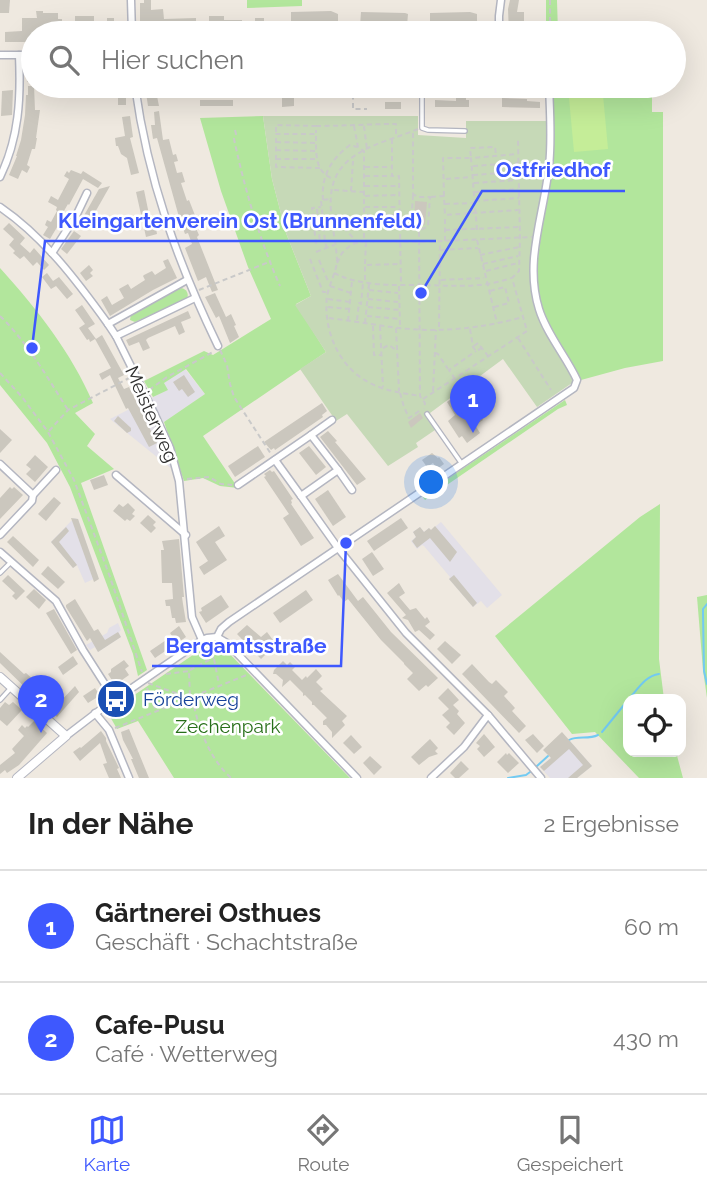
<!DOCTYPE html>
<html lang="de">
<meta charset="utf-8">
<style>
:root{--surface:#fff;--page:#f2f2f2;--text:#222;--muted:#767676;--line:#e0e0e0;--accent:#3e58fe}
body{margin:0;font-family:Raleway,sans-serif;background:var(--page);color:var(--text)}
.controls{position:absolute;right:21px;bottom:21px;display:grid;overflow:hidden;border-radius:14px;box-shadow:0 7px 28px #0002}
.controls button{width:63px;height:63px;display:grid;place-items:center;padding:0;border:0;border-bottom:2px solid var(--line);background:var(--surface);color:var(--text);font:35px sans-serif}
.you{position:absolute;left:432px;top:483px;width:24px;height:24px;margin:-18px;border:5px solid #fff;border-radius:50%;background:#1a73e8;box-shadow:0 0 0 10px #1a73e833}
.badge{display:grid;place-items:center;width:46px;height:46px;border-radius:50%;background:var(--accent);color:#fff;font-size:23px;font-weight:700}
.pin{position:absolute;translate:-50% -58px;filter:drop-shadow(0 2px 4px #0008)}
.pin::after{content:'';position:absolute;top:37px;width:24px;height:21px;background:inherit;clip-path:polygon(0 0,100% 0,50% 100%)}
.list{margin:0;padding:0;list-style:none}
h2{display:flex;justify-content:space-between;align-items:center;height:91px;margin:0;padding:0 28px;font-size:30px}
h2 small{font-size:23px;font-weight:400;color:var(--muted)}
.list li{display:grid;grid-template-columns:46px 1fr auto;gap:21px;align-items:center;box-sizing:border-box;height:112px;padding:0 28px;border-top:2px solid var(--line)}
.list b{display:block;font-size:26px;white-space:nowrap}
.list p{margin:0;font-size:23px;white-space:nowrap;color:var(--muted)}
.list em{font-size:23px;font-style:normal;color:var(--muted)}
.icon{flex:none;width:38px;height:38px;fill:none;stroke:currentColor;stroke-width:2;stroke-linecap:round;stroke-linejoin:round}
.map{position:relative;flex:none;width:707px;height:778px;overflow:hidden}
.search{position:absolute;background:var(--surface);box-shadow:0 7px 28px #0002;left:21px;right:21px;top:21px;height:77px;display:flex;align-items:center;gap:18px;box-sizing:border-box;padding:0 24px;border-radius:38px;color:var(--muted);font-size:26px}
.sheet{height:315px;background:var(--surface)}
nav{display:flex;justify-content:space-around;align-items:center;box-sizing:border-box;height:98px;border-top:2px solid var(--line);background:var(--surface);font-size:19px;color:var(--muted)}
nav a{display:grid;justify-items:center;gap:4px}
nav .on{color:var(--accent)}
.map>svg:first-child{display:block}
.industrial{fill:#e3e0e8}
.green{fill:#b2e69c}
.cemetery{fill:#c6d9b7}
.pitch{fill:#c5ed98}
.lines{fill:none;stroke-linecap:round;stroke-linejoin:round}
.stream{stroke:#72caf2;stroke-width:2}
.building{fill:#cbc7be}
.service-casing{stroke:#b4b6c1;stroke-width:6}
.minor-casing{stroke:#b4b6c1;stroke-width:9}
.tertiary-casing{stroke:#b4b6c1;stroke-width:10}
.path{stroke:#c9c9c9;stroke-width:2;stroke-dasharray:5 3.5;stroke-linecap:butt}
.service{stroke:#fff;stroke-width:3.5}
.minor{stroke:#fff;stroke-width:6}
.tertiary{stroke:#fff;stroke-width:8}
.labels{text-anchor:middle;stroke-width:5;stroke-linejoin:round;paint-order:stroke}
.street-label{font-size:19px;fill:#2e2e2e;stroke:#fff}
.transit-label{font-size:19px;fill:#164399;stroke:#fff;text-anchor:start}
.park-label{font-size:19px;fill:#276f19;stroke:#fff}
.leader{fill:none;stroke:#3e58fe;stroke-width:2.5}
.callout-dot{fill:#3e58fe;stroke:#fff;stroke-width:2.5}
.callout-label{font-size:21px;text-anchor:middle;font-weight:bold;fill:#3e58fe;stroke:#fff;stroke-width:5;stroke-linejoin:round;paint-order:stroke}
</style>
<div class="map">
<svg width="707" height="778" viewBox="0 0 707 778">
<rect width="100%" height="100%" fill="#efe9e0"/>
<!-- industrial -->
<g class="industrial">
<polygon points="185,369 205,394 166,421 157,425 173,470 110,419 167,390 164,383"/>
<polygon points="74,518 78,519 98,577 85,583 77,565 73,568 51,542"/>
<polygon points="441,522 502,595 487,608 481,601 473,607 449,579 450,577 424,546 422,545 417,549 411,541 416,537 413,532 420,527 424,532 429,528 431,530"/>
<polygon points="118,623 121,630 119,632 121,637 98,652 95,647 90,650 86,645 107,633 109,628"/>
<polygon points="570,741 592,766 577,778 550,778 540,767"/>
</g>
<!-- green -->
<g class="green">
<polygon points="247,0 302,0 302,6 247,8"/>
<polygon points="546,0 557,0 558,33 546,33"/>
<path d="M553,86H652V112H663V361L625,368L581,380C566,354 547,329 540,299C533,273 540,251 542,225C547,179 553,132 553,86Z"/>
<polygon points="263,116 272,179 286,233 311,296 296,304 326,352 203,436 238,488 220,486 203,478 184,481 164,422 205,394 186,369 164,383 168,390 153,397 144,381 204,351 213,355 271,319 248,267 221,191 200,118"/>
<path d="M0,268C37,309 71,352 93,403L75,413L95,434L87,446L114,469L81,483L147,670L138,676L133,654L70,487L47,443L0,385Z"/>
<path d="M181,288C187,289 189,294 187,299L135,322L130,320L131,314Z"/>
<polygon points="565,400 567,405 558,409 425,500 422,496"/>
<polygon points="660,504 659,659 664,699 628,699 628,752 676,752 683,778 639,778 595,732 572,734 495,636 640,517"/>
<polygon points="707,595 707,698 703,670 697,597"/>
<polygon points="206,646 222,646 350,778 174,778 138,721 117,729 108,713"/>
</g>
<!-- cemetery -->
<path class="cemetery" d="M263,116H418V135L466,138V121H547C547,141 547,160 545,180C538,230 520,268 539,318C547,338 560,356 571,375L573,379L572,383L537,407L503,359L430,413L426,417L435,430L416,443L418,447L388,466L347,414L336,421L300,369L326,352L295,305L311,296L286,233L272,179Z"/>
<!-- pitch -->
<polygon class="pitch" points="603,95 608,149 574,152 569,98"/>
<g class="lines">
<!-- stream -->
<g class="stream">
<polyline points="707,604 703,609 703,614 704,671 707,684"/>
<path d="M629,699C638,689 645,676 659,674"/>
<polyline points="602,732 628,700"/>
<path d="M569,740C578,735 588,740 598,735"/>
<polyline points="537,766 548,756"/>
<polyline points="508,778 526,775 530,772"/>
</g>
</g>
<!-- building -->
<g class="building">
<polygon points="0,0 10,0 9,13 0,13"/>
<polygon points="144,0 151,0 151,10 163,9 164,19 196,18 196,26 209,27 209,16 224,16 224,20 242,20 242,23 255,24 255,18 264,18 264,32 140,33 140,3 144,3"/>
<polygon points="510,0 519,0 517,12 524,12 524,33 509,33 508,9"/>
<polygon points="36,11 43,11 43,13 58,13 58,19 62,19 62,22 75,22 75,16 94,16 94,23 107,23 107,18 114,18 114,22 120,22 120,33 33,33 33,42 5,42 5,32 22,31 22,18 37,18"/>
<polygon points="331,11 338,14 338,26 348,26 348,33 334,33 334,26 291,26 291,12"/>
<polygon points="361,12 405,13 408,14 407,26 418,26 418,33 404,33 404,26 360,26"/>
<polygon points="470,12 477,14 477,26 487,26 487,33 474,33 474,26 430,27 430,13"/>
<polygon points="28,66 33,66 33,82 27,82"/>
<polygon points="28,86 34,86 35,110 40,110 36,138 37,138 35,149 32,149 27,165 30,167 27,173 22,170 18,179 9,175 17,156 16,156 21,140 25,115 26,95 28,95"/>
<polygon points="115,86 126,86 126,105 118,105 118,94 115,94"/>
<polygon points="145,86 157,86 156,91 159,106 148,106"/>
<rect x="329" y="86" width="18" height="7"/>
<polygon points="359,86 377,86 377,93 363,94 363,93 359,93"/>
<polygon points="13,90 12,115 1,116 2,91"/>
<polygon points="282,98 294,98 294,106 282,107"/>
<polygon points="456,98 466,98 466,100 469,100 469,107 435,107 435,100 456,101"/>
<polygon points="502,98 527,99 527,101 540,102 540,108 502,107"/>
<rect x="200" y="100" width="33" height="6"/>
<rect x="385" y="102" width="16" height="7"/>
<polygon points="159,111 163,140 169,139 173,155 176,154 178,161 174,162 177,173 182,172 185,182 181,183 187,201 189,200 198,223 194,224 199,235 197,237 218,290 212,292 206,277 198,281 185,248 192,244 188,233 185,234 179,217 157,138 153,139 151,125 155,125 154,112"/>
<polygon points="130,116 133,137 130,138 139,173 131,175 127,158 121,154 118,146 116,146 115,138 125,136 122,117"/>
<polygon points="71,170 81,174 83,171 102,183 98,188 83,179 69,205 68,204 61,216 63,217 50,239 43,235 48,227 45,225 47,220 51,222 57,211 56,210 57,207 48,202 51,196 58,200 69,179 64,176 67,171 69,173"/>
<polygon points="110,186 89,223 82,219 99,189"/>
<polygon points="144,190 151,224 155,223 157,234 146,237 136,192"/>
<polygon points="415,201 427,202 425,225 414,224"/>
<polygon points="9,223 25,238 20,244 30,253 34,248 49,265 44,270 37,262 33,266 24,256 20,259 13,253 15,251 9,245 14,239 3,229"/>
<polygon points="74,231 81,236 67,254 61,249"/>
<polygon points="168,259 177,278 153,290 110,316 101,300 107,296 112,305 124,298 119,289 128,284 131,289 145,280 143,276 144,275 152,271 155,275 166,268 163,261"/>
<polygon points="89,265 93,270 90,273 93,276 86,281 80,273"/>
<polygon points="47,273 53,281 59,277 73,294 67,299 56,286 51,289 42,277"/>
<polygon points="215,293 226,317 231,314 236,325 234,326 239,337 230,343 219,316 216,318 205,297"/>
<polygon points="82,305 95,324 88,328 96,339 102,335 124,375 118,378 124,389 129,387 157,443 149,447 128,408 126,409 110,375 102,380 99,374 111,368 95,339 90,342 89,339 87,340 79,328 85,324 75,310"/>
<polygon points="188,311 191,318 181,322 185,332 179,335 175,326 148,338 146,340 150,348 143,351 139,342 129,346 126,340"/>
<polygon points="184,375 195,392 188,397 182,389 179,391 173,382"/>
<polygon points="477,390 488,407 479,413 483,420 475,425 480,433 467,443 462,436 459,438 448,421 455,415 447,402 463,391 467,397"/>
<polygon points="322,403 327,411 322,415 323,417 275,450 274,448 271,450 264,442"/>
<polygon points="420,413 423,418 411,428 408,422"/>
<polygon points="118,416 131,428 131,431 127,433 114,421"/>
<polygon points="0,429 12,440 0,453"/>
<polygon points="328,431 337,441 335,442 366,479 357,485 320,437"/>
<polygon points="258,446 265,457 235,477 228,466"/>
<polygon points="309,446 326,467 316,475 299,453"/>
<polygon points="432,453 438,458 439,457 444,464 437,469 433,463 427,467 422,460"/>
<polygon points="35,455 48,467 35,482 26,474 31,469 26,465"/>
<polygon points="270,470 272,472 274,471 293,499 291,500 292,503 291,504 314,538 301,546 283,518 289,514 264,477 266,476 264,474"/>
<polygon points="104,475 108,485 94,490 90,480"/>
<polygon points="10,487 12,489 14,487 23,495 0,519 0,498"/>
<polygon points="328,490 346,517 333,526 315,499"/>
<polygon points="54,497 61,503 46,521 38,514"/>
<polygon points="128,503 135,510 132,514 135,516 130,521 127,519 125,521 113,511 119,504 123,507"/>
<polygon points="148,515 156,522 153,525 156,528 151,533 140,523"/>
<polygon points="71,518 78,519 99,579 94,582"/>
<polygon points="401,518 408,528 374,551 367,541"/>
<polygon points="219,526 225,536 215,542 227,560 204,575 199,567 208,561 196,542"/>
<polygon points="435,526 457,552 450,562 430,538 417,548 412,541 416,537 413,532 420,527 424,532 429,528 431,530"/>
<polygon points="66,527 69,531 59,542 77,565 73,568 51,542"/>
<polygon points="13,536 39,560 33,567 7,542"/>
<polygon points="179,539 184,597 182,597 183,604 186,622 176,623 175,618 172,618 170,606 166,606 165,600 173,599 172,583 162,583 161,550 164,550 162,541"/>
<polygon points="372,552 384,569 373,576 362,559"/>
<polygon points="48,566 65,582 58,589 41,574"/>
<polygon points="338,574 358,601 363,597 391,632 438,678 428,687 426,685 419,691 407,679 413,673 404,664 404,663 381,640 348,599 344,602 339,595 338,596 328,580"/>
<polygon points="8,575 25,591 16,600 12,596 15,593 2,581"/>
<polygon points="454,575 477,603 473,607 449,579"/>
<polygon points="399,583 405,593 399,597 410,610 416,608 425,619 427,617 430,622 425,626 435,635 430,640 419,630 415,632 408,620 402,618 406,615 387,593"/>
<polygon points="34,589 46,600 39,609 26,597"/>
<polygon points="306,590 313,600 280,623 273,613"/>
<polygon points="221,595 229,607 206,623 199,612 202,611 201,608"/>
<polygon points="75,599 94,631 98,629 105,640 118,632 121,637 98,652 90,638 87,641 66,607 66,605"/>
<polygon points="54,609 77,650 71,654 46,613"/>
<polygon points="247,625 261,637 267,632 276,644 261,659 237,634"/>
<polygon points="179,626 186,637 155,658 150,651 172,636 170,633"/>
<polygon points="445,641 461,655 452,664 437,649"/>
<polygon points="0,652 24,674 26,673 48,693 43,698 38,693 34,696 0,663"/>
<polygon points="73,656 78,664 63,675 58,667"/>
<polygon points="124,660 129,666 125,669 129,675 115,685 108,674 111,672 111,669"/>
<polygon points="283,661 287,665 290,662 295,667 292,670 302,680 306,676 307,678 316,669 322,676 316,682 323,689 320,691 347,716 342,721 345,725 332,738 332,732 326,725 323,725 323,721 327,718 314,705 312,705 312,702 305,695 303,696 303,693 290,680 282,687 283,680 276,674 273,674 274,670"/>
<polygon points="472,664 489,682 492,684 496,680 508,692 504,696 515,708 512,711 526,726 519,733 462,674"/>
<polygon points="75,686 79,692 57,717 51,711 55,707 53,705 57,701 59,703"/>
<polygon points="95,688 97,691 104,693 88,703 83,696"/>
<polygon points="448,688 459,700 453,705 459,711 457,714 465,723 454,735 446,727 450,723 442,715 449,709 438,698"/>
<polygon points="5,702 9,705 13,702 22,710 7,726 0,720 0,708"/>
<polygon points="34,721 47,733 19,765 7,773 5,770 0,774 0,765 15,753 12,749 24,736 18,730 22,725 25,728 27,726 28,727"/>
<polygon points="129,729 140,756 149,778 139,778 131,759 133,759 123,740 121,732"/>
<polygon points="101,731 106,738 106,741 119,768 117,769 121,778 109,778 103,764 107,763 100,743 80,761 73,752 80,747 81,748"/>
<polygon points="562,732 592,766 577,778 568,778 583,765 569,749 544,771 540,767 551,758 543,750"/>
<polygon points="484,734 495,747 484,757 477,749 480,746 476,743"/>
<polygon points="533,734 544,746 537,753 525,740"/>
<polygon points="351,735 362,747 354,754 343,743"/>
<polygon points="430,739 438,748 435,751 438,754 429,757 419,765 411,757"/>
<polygon points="506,753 507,755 509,753 519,763 508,773 497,762"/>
<polygon points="370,756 382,767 374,775 363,763"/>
<polygon points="461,761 469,769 459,778 455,778 450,773"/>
</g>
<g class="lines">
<defs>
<g id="service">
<polyline points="422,86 422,128 428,130 465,131"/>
<polyline points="427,414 462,464"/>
<polyline points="0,573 11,562"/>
<polyline points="0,700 10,689"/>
</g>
<g id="minor">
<polyline points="131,0 132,33"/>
<polyline points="499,33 499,16 501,0"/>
<polyline points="0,55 33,55"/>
<path d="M135,86C148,180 177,261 218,346"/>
<path d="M0,177C19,138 21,98 19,55"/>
<path d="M0,207C44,237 77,281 108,324"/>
<polyline points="52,253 76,216 87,193"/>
<polyline points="187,280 108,324 116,336 195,298"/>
<polyline points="116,336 155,415 170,448 179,481 192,617 202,640"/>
<polyline points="311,435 332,420"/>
<polyline points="275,460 301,496"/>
<polyline points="0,464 33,495"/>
<polyline points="338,470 352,490"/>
<polyline points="116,475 186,535"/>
<polyline points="238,485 311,435 338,470 301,496 338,548 406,633 488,715 541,778"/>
<polyline points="0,535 32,501 33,495 56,470"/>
<polyline points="0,552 56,601 83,650 115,700"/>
<path d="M217,637L221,629L229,622L574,388L577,380C566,356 547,335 539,309C524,261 544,215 549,166C552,140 550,112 549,86"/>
<polyline points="217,637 227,643 357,778"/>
<polyline points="95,713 109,730 129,778"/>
<polyline points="66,736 100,710 202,640 207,638 217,637"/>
<polyline points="431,778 464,747 488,715"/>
</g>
<polyline id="tertiary" points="0,677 66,736 17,778"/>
</defs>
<!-- service casing -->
<use href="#service" class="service-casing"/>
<!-- minor casing -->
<use href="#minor" class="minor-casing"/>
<!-- tertiary casing -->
<use href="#tertiary" class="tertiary-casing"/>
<!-- path -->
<g class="path">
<polyline points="550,0 550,33"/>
<polyline points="353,86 353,109 367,109"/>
<path d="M316,126C343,126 369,124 396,124V137"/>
<polyline points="354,126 358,147 364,151 364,240"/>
<polyline points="364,126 367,149"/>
<path d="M418,129C393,140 356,146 339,171C322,197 336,233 337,260C337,270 329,285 327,296C323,329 338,366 368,382C384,391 403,393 420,396"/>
<path d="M235,130L236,134L234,139C245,190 259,238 280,286"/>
<polyline points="276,132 276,125 316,126 316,133"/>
<polyline points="413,133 413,194 418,197 430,197 428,226 419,231 420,396 425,403 424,409"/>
<polyline points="392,139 392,176 399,176 401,284"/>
<polyline points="276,142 315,143"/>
<polyline points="276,150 315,151"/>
<polyline points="276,159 315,159"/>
<polyline points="473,166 518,163"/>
<polyline points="365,167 391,167"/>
<path d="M320,168L276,167V134H316C316,152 314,173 334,179"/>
<polyline points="473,175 517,172"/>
<polyline points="365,176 391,176"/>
<polyline points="446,179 471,177"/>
<polyline points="474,183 517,180"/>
<polyline points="365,186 398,186"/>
<polyline points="334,190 363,192"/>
<polyline points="351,191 353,161"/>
<polyline points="475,192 518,189"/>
<path d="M413,195C413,207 408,224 419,231"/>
<polyline points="365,196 398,195"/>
<polyline points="444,196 443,158 471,158 470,148 495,147 496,155"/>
<polyline points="431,197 444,196 445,215 518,210"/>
<path d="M323,200C321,176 331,159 350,145L357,147"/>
<polyline points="475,201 519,198"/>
<polyline points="445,204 474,203"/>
<polyline points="365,207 398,207"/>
<polyline points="317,209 320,243"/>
<polyline points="332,215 357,242"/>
<polyline points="366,215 398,215"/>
<polyline points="445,230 520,227"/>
<polyline points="477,230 471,158 517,154"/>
<polyline points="477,240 497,323"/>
<polyline points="445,241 445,216"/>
<polyline points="316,244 312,208 321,207"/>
<polyline points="327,248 325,242 321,200 331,199"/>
<polyline points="441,250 478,248"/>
<polyline points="316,252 334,245"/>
<polyline points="480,255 519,247"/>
<polyline points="310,259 323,292 326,292"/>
<polyline points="319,260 328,281"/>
<polyline points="337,263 342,253 352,244 366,241 420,242 532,237"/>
<polyline points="365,264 366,241"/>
<polyline points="483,264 518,256"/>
<polyline points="486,271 518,263"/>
<path d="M334,273C362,287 395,285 425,285C454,286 484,288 511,278"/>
<polyline points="365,280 365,265 400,264"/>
<polyline points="441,280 484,278"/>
<polyline points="330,286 351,293"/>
<polyline points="399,286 400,326"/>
<polyline points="199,290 269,262"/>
<polyline points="369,290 398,293"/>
<polyline points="490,291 505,287 509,303 494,307"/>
<polyline points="328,299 350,302"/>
<polyline points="368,299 398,302"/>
<polyline points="328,307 349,309"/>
<polyline points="368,307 400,310"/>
<path d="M0,316C28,343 47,377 68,410"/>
<polyline points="367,316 400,319"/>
<path d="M329,318C352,321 375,325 399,328C441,333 483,328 523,317"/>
<polyline points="357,320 359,303 361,304 363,283"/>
<polyline points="348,321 352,281"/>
<polyline points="365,323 369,284"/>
<polyline points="373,326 374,355 381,355"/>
<polyline points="380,326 383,387"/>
<polyline points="439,327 440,242"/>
<polyline points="396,328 399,391"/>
<polyline points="470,329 473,347 476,351 482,348"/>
<polyline points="518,338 551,390"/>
<polyline points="474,346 478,343 488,356"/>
<polyline points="383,348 389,345 396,350"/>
<polyline points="220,350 227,365 230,384 234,397 271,454"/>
<polyline points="435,353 438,354 448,369"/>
<polyline points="0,373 22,397 48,432 74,480 110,577 142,672"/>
<polyline points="455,379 449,370 476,351"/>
<polyline points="149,390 167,377 213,352"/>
<polyline points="433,391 436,330"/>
<polyline points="400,393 404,407 409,418 422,409"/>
<polyline points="423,399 527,331 512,278 519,271 520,238 518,140"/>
<polyline points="49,431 68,410 131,377"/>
<polyline points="187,479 209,477 221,484 232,485"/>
<polyline points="214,659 219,684"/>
<polyline points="190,670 213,658 212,653 213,645"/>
<path d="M166,674L189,671L190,698C195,706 196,716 199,725C206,745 215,763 231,778"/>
<polyline points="148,683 189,698"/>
<polyline points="147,688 156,711"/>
<polyline points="115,728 249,674"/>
</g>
<!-- service -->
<use href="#service" class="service"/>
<!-- minor -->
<use href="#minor" class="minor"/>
<!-- tertiary -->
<use href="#tertiary" class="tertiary"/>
</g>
<!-- icons -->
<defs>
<symbol id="bus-disc" viewBox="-11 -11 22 22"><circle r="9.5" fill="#1a4fb4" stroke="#fff"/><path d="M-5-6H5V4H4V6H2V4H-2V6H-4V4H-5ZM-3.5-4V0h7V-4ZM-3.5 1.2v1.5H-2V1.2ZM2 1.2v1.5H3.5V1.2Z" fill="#fff"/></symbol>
</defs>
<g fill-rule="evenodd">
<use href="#bus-disc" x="94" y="677" width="44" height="44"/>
</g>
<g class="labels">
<!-- street labels -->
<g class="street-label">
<text transform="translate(152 414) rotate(66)" y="7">Meisterweg</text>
</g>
<!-- transit labels -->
<g class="transit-label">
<text x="143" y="706">Förderweg</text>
</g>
<!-- park labels -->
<g class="park-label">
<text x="228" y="733">Zechenpark</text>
</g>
</g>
<!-- callouts -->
<path class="leader" d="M421 293L482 191H625M32 348L45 241H436M346 543L341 666H152"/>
<g class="callout-dot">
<circle cx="421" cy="293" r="7"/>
<circle cx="32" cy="348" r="7"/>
<circle cx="346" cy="543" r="7"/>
</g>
<g class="callout-label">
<text x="553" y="177">Ostfriedhof</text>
<text x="240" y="228">Kleingartenverein Ost (Brunnenfeld)</text>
<text x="246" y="653">Bergamtsstraße</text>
</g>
</svg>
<div class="controls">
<button><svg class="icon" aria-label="locate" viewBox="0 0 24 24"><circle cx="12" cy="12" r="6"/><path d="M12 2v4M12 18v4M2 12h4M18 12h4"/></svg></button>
</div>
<div class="you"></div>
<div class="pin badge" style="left:473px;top:433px">1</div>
<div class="pin badge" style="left:41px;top:733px">2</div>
<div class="search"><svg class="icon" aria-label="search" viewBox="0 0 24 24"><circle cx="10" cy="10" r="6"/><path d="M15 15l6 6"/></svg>Hier suchen</div>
</div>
<section class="sheet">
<h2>In der Nähe<small>2 Ergebnisse</small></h2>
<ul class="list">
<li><span class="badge">1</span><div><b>Gärtnerei Osthues</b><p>Geschäft · Schachtstraße</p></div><em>60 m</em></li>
<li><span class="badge">2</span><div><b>Cafe-Pusu</b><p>Café · Wetterweg</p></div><em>430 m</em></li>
</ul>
</section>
<nav>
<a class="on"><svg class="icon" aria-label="map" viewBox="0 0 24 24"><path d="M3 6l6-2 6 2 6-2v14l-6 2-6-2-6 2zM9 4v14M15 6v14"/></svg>Karte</a>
<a><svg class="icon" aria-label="directions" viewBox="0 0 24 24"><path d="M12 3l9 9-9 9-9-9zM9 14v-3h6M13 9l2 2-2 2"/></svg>Route</a>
<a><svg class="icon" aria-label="saved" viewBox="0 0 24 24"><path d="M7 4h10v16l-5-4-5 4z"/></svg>Gespeichert</a>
</nav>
